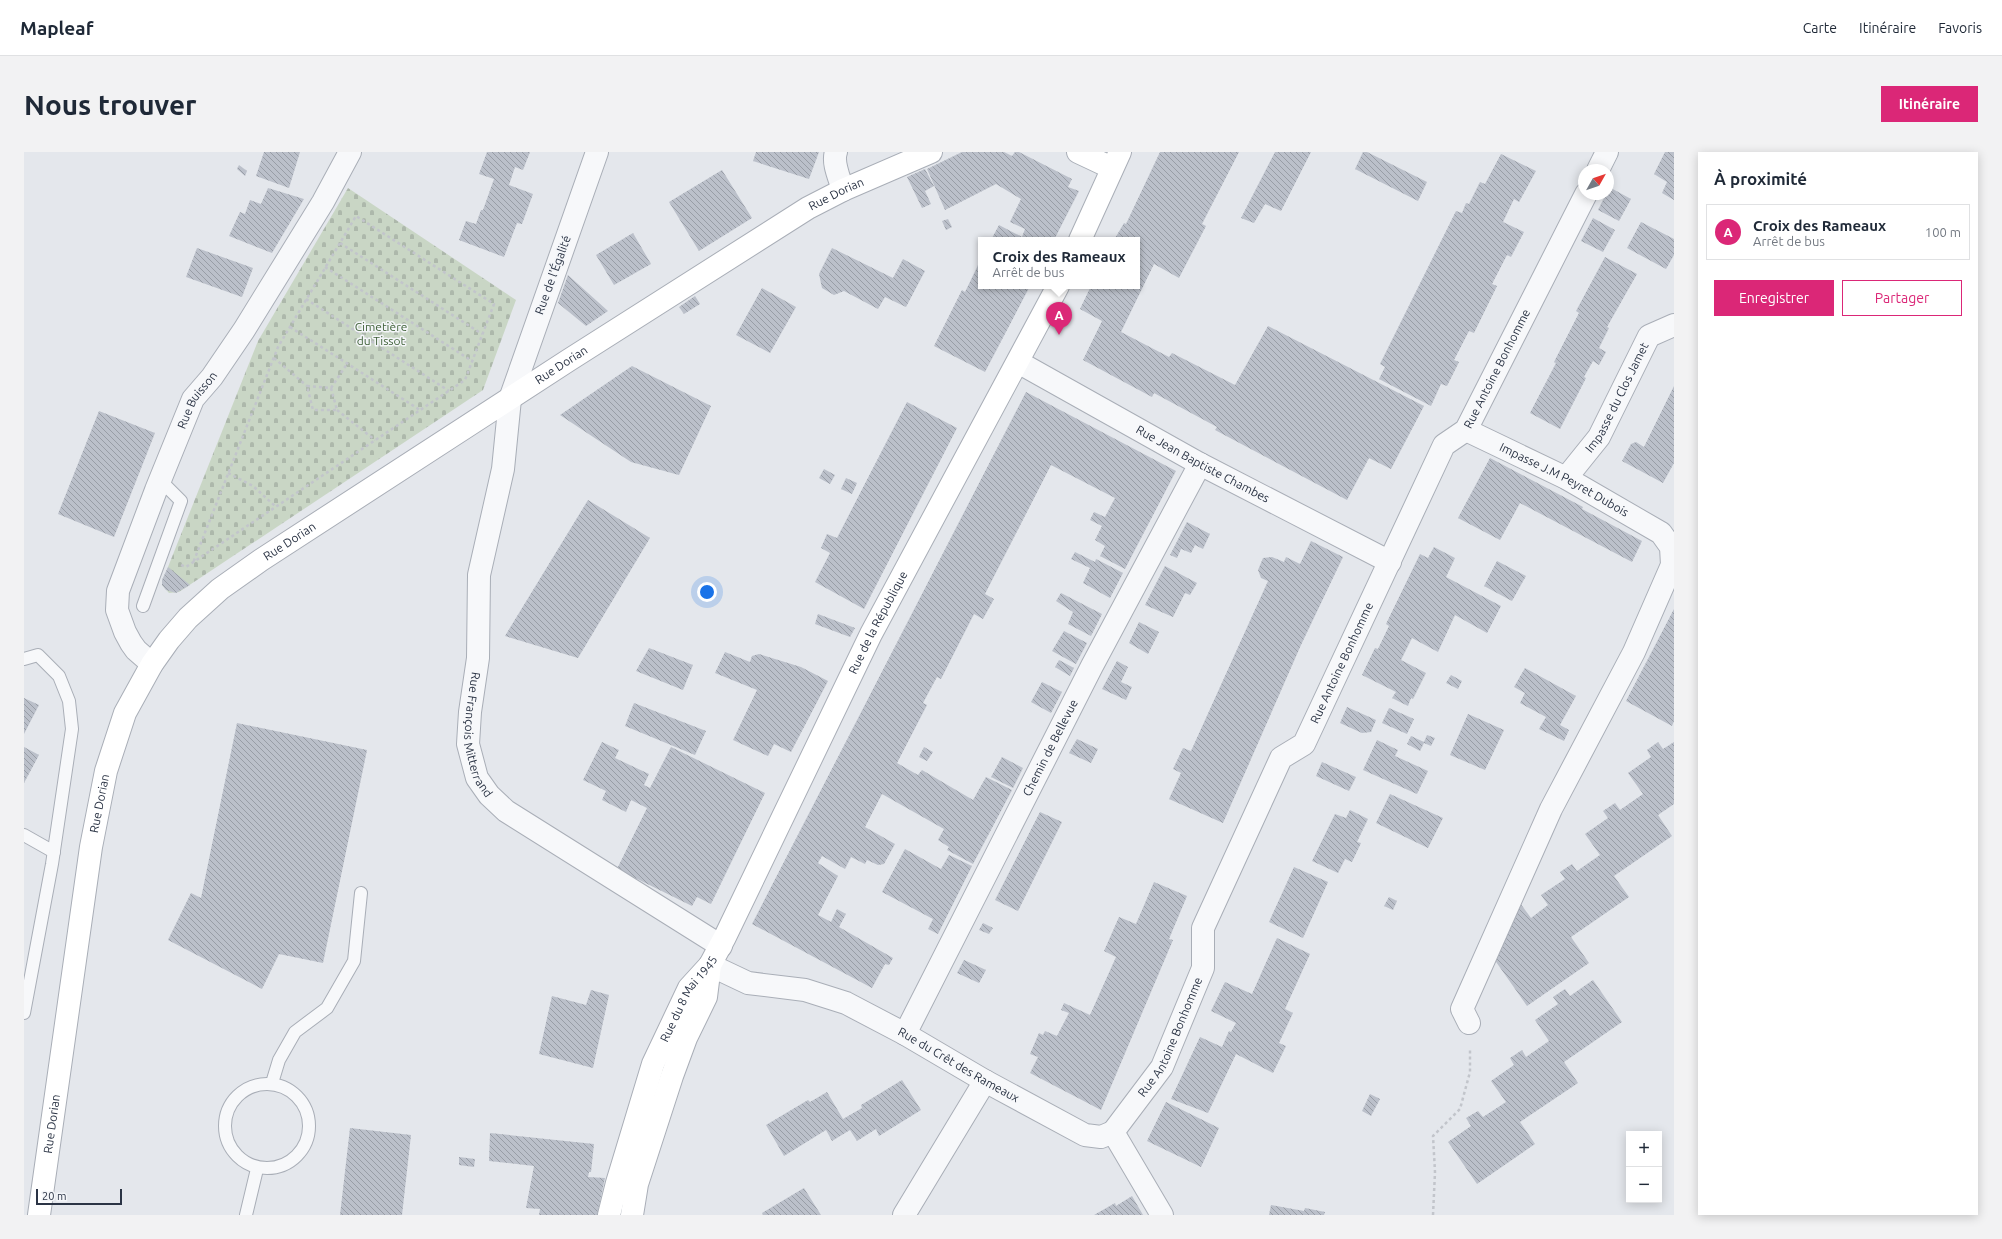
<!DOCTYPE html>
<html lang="fr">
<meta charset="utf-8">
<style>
:root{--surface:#fff;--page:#f2f2f3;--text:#1f2937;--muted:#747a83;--line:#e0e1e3;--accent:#db2777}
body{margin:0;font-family:Ubuntu,sans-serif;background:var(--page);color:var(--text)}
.controls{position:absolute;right:12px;bottom:12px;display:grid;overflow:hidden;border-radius:0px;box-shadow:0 2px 10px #0003}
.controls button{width:36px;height:36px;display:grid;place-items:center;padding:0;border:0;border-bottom:1px solid var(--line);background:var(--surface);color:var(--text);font:20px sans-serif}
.compass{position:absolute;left:1554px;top:12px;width:36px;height:36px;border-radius:50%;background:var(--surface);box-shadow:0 2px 10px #0003;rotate:50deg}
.scale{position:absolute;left:12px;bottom:10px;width:86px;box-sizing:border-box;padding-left:4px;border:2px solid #2b3445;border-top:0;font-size:11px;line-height:14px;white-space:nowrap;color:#2b3445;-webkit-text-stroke:3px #f4f6f9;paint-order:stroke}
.you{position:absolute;left:683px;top:440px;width:14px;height:14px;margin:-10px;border:3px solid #fff;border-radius:50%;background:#1a73e8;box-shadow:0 0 0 6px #1a73e833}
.badge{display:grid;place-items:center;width:26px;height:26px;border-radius:50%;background:var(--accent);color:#fff;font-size:13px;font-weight:700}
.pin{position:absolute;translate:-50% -33px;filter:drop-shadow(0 1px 2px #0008)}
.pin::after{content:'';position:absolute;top:21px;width:14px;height:12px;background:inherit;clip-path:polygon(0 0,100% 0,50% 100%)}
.popup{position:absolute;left:954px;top:85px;width:162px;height:52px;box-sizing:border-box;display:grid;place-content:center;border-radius:0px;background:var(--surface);filter:drop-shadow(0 1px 3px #0005);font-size:13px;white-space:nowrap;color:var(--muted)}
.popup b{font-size:15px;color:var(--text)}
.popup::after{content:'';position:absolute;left:50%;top:100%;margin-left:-8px;border:8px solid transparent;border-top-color:var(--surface)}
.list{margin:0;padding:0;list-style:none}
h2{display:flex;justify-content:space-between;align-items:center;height:52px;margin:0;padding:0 16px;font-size:17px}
h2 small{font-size:13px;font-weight:400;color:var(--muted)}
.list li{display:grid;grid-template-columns:26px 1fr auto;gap:12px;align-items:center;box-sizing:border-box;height:56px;margin:0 8px 8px;padding:0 8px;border:1px solid var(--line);border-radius:0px}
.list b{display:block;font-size:15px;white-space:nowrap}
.list p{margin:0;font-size:13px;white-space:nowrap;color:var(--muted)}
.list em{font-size:13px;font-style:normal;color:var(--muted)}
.actions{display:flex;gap:8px;padding:12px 16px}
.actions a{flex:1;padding:9px 0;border:1px solid var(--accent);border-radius:0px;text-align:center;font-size:14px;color:var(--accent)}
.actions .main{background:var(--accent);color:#fff}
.map{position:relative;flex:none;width:1650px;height:1063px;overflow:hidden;border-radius:0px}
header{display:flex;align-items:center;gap:24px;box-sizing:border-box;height:56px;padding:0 20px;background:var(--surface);border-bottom:1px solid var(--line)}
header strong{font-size:19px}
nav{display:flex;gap:22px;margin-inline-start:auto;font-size:14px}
.intro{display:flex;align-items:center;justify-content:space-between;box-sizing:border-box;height:96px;padding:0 24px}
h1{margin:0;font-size:28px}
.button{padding:10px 18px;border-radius:0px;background:var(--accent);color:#fff;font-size:14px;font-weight:700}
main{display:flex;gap:24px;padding:0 24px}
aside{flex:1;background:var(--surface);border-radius:0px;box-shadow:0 2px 10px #0003}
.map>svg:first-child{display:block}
.cemetery{fill:url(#cemetery-stones)}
.building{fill:url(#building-back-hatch)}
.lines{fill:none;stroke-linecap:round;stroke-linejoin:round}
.service-casing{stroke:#a9aeb7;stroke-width:14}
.minor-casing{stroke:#a9aeb7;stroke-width:24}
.secondary-casing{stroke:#a9aeb7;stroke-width:24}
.path{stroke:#c2c5cb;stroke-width:2.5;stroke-dasharray:3 3;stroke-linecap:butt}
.service{stroke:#f7f8fa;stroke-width:12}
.minor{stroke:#f7f8fa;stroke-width:22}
.secondary{stroke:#fff;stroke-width:22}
.labels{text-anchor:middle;stroke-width:3;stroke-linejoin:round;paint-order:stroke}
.street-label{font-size:12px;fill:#2b3445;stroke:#f4f6f9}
.park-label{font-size:12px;fill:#3f6138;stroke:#f4f6f9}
</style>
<header>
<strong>Mapleaf</strong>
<nav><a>Carte</a><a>Itinéraire</a><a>Favoris</a></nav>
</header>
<div class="intro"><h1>Nous trouver</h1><a class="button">Itinéraire</a></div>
<main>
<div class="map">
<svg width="1650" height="1063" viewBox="0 0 1650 1063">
<defs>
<pattern id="cemetery-stones" width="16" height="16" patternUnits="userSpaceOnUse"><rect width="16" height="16" fill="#c9d6c5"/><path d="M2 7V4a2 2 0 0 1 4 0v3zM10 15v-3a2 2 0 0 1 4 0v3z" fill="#adb8ab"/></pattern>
<pattern id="building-back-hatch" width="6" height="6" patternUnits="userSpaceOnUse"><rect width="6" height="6" fill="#bbc0ca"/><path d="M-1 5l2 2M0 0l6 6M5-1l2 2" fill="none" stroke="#989da6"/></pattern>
</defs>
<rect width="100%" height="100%" fill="#e4e7ec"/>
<!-- cemetery -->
<polygon class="cemetery" points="324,36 492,148 459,238 155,440 145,441 138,433 144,415 234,189"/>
<!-- building -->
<g class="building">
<polygon points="240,0 276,0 265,36 232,24"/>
<polygon points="463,0 506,0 499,18 491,15 485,33 509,42 498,72 493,71 480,105 435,88 442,69 452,72 457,58 459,58 470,27 455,22"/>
<polygon points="732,0 795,0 785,27 729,9"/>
<polygon points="938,0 980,0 988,4 991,0 995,0 1048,27 1044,35 1055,39 1030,88 967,88 975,73 998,85 1001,77 986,70 997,47 972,32 921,58 903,17"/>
<polygon points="1136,0 1215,0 1178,72 1182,74 1155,126 1130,112 1097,180 1145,205 1148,201 1211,233 1244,174 1400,254 1367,317 1345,306 1323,348 1191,278 1193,275 1130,241 1128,245 1059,208 1078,169 1056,157 1067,134 1113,134 1113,88 1090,88 1100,71 1102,72"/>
<polygon points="1251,0 1287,0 1257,59 1241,52 1230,71 1217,66"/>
<polygon points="1339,0 1343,0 1403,30 1394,49 1331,17"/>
<polygon points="1641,0 1650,0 1650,48 1638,41 1643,30 1630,22"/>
<polygon points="1477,2 1512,19 1495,50 1490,47 1479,70 1500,80 1487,105 1483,103 1468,132 1473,134 1450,181 1445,179 1430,208 1435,210 1423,234 1417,232 1407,254 1355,227 1361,215 1356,212 1432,59 1438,61 1442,51 1445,52 1456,30 1461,32"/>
<polygon points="215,13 223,19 221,24 213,17"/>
<polygon points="901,17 910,34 901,39 907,52 898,56 883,25"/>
<polygon points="698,18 728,66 675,99 645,50"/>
<polygon points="1585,35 1607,47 1595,69 1574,58 1582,42 1584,42"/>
<polygon points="244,36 280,47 248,101 205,84 216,60 221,62 226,48 237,52"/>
<polygon points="1569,66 1591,78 1579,100 1557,89"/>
<polygon points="924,67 928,75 922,78 918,69"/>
<polygon points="1617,70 1650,87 1650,103 1642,117 1603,96"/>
<polygon points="609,81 627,112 590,133 572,103"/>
<polygon points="173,96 229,116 218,145 162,125"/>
<polygon points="808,96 869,126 879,107 901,119 882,155 861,145 854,157 820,139 810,143 798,136 795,122"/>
<polygon points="1581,105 1613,122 1583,175 1585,176 1575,196 1582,200 1575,213 1569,209 1560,225 1562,226 1536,277 1506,261 1532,211 1530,210 1555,161 1552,159"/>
<polygon points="957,107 957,134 1006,134 961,220 910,194 938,138 941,140"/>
<polygon points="544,123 584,159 562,174 534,151"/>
<polygon points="738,136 772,155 746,201 712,183"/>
<polygon points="671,144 676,152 660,162 655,155"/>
<polygon points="608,214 687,254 655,323 607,310 536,263"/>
<polygon points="1650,234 1650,311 1639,331 1598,309 1607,292 1612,290 1620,295"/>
<polygon points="1002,240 1152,319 1101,417 1076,404 1081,394 1071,388 1078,374 1066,368 1070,360 1081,365 1091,346 1027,313 961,442 970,447 959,467 950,462 917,527 913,525 899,551 903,553 873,611 894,623 898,618 949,648 962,625 988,638 949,712 923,698 925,695 914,688 920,677 858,642 841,675 871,692 860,712 854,713 843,708 841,712 827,705 821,717 798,704 794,711 814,724 794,763 807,770 813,757 822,762 815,775 869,806 865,813 861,812 848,836 728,772"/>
<polygon points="883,250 933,276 840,457 791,430 806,401 797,396 803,382 813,386"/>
<polygon points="75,259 131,281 90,385 34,362"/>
<polygon points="1466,306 1559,355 1558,357 1618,389 1608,410 1496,351 1476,388 1434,366"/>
<polygon points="800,317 811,323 806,332 795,326"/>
<polygon points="822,326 833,331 828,342 817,337"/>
<polygon points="564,348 626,386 554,506 481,484"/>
<polygon points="1163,370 1186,382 1179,397 1171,393 1167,401 1157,397 1153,406 1146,403"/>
<polygon points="1287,389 1319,405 1277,493 1199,671 1145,647 1157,621 1149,617 1159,596 1167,599 1244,429 1237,426 1234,418 1239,406 1248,405 1260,410 1262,405 1276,412"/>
<polygon points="1410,395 1431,406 1422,425 1477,454 1463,481 1431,463 1414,500 1388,486 1377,508 1402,521 1389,547 1387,546 1384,554 1368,546 1372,540 1338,523 1351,496 1354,497 1365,474 1362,472 1396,402 1404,406"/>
<polygon points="1051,400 1071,410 1072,407 1099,421 1086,446 1059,431 1066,416 1047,407"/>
<polygon points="1473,409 1502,424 1488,449 1460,434"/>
<polygon points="1141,414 1173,431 1166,443 1161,441 1149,465 1121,453"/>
<polygon points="144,415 166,433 152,441 142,438 138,433 138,428"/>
<polygon points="1037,441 1078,462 1067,484 1044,472 1049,460 1032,449"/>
<polygon points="1650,457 1650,569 1648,574 1602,549"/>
<polygon points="794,462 831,476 826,485 791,472"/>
<polygon points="1115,470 1135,480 1124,502 1105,491"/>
<polygon points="1040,479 1063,491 1052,512 1028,499"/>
<polygon points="625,496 669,513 659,538 612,519"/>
<polygon points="701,500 726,510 728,504 735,502 777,515 804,529 767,600 750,592 744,604 709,588 733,538 691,521"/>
<polygon points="1035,508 1050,516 1046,524 1031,515"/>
<polygon points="1093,509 1104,515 1097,530 1108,535 1102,548 1078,537"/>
<polygon points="1501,516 1552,544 1536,573 1545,578 1540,589 1515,577 1522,565 1496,551 1501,541 1490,535"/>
<polygon points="1427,523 1438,529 1434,537 1422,531"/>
<polygon points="1018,530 1038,540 1027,561 1007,550"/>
<polygon points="0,546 15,553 0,582"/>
<polygon points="610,551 682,579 671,603 601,574"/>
<polygon points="1323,555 1352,568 1347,580 1338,581 1316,571"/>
<polygon points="1365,556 1390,567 1383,582 1358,571"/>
<polygon points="1444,562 1480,578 1461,618 1426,603"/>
<polygon points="213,571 343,598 299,811 255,802 238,837 144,788 167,741 177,746"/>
<polygon points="1403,583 1411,586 1407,594 1400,591 1396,599 1383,592 1387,584 1400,590"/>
<polygon points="1053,587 1074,597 1067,611 1045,601"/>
<polygon points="1353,588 1374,598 1371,604 1404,619 1393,642 1339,618"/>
<polygon points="578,590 595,598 591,606 625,622 620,633 626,636 647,595 741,641 687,752 673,745 668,754 593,717 623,656 607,648 602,660 578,648 582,639 559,628"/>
<polygon points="1634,590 1639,597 1650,590 1650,652 1634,663 1648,684 1590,724 1605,745 1547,785 1565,811 1503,854 1470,807 1496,751 1507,766 1524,753 1517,743 1541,727 1536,720 1548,712 1553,719 1576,703 1561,682 1584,666 1579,659 1591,651 1596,658 1619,642 1604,621 1627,605 1623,598"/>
<polygon points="0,595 15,603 0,631"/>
<polygon points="900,595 909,600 903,609 895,605"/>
<polygon points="978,605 999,616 989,636 967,625"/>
<polygon points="1298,610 1332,625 1325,639 1292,624"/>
<polygon points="1366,642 1419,666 1404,696 1352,671"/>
<polygon points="1326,658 1344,667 1333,690 1337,691 1328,710 1321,707 1314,721 1288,709 1311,662 1322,666"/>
<polygon points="1016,660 1038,670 994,759 971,748"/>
<polygon points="881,697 917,717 925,703 948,714 914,782 904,777 909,767 858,740"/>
<polygon points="1270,715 1304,730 1279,786 1245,770"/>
<polygon points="1130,730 1163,744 1145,787 1149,788 1077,958 1006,921 1014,905 1006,902 1015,881 1019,883 1021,879 1033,884 1045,861 1037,858 1040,851 1066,863 1092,805 1080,799 1095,765 1112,772"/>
<polygon points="1365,745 1373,749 1369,758 1360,754"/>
<polygon points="959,771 969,776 965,782 955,778"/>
<polygon points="1253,786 1286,802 1261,857 1269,861 1255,891 1262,894 1249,921 1212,902 1184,961 1147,947 1176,885 1198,895 1205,879 1207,880 1212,871 1187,859 1201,830 1228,842"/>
<polygon points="940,808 962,818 955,831 933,821"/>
<polygon points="1569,828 1598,870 1540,910 1554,931 1496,970 1511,992 1453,1032 1424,990 1447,974 1442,966 1454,959 1459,965 1482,950 1467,929 1490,913 1486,906 1498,898 1502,905 1525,889 1511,868 1534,852 1529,845 1541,837 1546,844"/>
<polygon points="567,838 585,843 569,916 515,902 528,844 562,853"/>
<polygon points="878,928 897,958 855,984 852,977 833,989 826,978 808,989 802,978 760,1004 742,973 784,948 786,950 803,940 819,967 838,956 837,953"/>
<polygon points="1346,942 1356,947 1347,964 1338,959"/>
<polygon points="1142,950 1195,976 1177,1015 1123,989"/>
<polygon points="326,976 387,983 378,1063 316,1063"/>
<polygon points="466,981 570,992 567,1020 565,1020 564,1025 581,1026 573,1063 515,1063 516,1057 502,1056 510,1014 465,1009"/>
<polygon points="435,1005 451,1007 450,1015 435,1013"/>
<polygon points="780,1036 797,1063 739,1063 738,1061"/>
<polygon points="1108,1044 1119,1063 1070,1063 1091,1051 1092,1054"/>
<polygon points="1247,1053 1280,1059 1281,1056 1301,1060 1300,1063 1245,1063"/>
</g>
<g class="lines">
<defs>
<g id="service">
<polyline points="119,454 157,349 136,328"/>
<polyline points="0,507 14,503 35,524 45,549 48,577 28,712 0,861"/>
<polyline points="0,683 30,700"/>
<polyline points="248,931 255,908 271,880 303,856 330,809 337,741"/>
<circle cx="243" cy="974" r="42"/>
<polyline points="222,1063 233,1017"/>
</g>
<g id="minor">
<path id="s1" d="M573,0L486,247L479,317L455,423L454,506L446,560L444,592L453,626L465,643L482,659L697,794"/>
<path d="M812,0C808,11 816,27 819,38"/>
<polyline points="1574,18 1583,0"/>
<path id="s2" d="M994,210L1176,312L1366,410"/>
<path id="s3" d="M1442,278L1542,326L1637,381L1647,395L1648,413L1610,500L1527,657L1438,857L1445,871"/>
<path id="s4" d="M1542,326L1575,285L1625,184L1650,173"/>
<path id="s5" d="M128,512L112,498L107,491L101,480L93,458L94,439L132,338L169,247L188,225L220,178L299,50L326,0"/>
<path id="s6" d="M686,813L724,831L781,838L822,851L881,882L961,929L1061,983L1077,985L1089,980L1138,1063"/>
<path id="s7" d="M881,882L1068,514L1176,312"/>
<path id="s8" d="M1089,980L1138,915L1179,816V776L1257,606L1280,592L1420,293L1442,278L1562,42"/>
<polyline points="880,1063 961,929"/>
</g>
<g id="secondary">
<polyline points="1054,0 1088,16"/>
<polyline points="1056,88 1096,0"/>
<path id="s9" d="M15,1063L67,695L82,619L101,561L128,512L145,488L164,466L196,437L237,408L545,208L784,56L819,38L907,0"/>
<path id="s10" d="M585,1063L593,1031L629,912L665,836L686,813L701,785L847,482L1034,134"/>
<polyline points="608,1063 613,1032 648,924 662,886 682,845 686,813"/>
</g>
</defs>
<!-- service casing -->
<use href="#service" class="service-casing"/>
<!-- minor casing -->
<use href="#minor" class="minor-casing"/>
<!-- secondary casing -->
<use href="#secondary" class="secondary-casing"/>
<!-- path -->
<g class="path">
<polyline points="316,91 458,182"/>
<polyline points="301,115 448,209"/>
<polyline points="282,147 425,239"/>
<polyline points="266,175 396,258"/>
<polyline points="250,206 283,234"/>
<polygon points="283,234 307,236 313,258 289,258"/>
<polyline points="307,236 323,212"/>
<polyline points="313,258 351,288"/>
<polyline points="204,321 229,334 252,355"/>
<polyline points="157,413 162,415 441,228 470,152 332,64 254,195 169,411"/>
<polyline points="1409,1063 1411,1020 1409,984 1436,957 1446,920 1446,896"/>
</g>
<!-- service -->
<use href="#service" class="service"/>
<!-- minor -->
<use href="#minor" class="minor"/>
<!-- secondary -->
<use href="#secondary" class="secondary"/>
</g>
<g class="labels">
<!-- street labels -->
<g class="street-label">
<text dy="4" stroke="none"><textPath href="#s9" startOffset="1400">Rue Dorian</textPath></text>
<text transform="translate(529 123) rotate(-70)" y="4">Rue de l'Égalité</text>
<text dy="4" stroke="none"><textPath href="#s9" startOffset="1076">Rue Dorian</textPath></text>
<text dy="4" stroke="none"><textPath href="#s8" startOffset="868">Rue Antoine Bonhomme</textPath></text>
<text dy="4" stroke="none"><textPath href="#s4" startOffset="96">Impasse du Clos Jamet</textPath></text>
<text dy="4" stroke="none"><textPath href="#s5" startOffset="292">Rue Buisson</textPath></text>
<text dy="4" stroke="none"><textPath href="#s2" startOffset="211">Rue Jean Baptiste Chambes</textPath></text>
<text dy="4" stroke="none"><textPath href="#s3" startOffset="110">Impasse J.M Peyret Dubois</textPath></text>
<text dy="4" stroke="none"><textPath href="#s9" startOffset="752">Rue Dorian</textPath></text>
<text dy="4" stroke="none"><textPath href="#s10" startOffset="654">Rue de la République</textPath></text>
<text dy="4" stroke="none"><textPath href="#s8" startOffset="532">Rue Antoine Bonhomme</textPath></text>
<text dy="4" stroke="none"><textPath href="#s1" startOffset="603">Rue François Mitterrand</textPath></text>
<text dy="4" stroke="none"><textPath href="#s7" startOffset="321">Chemin de Bellevue</textPath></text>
<text dy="4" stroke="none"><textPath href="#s9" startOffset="416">Rue Dorian</textPath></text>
<text dy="4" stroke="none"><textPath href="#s10" startOffset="232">Rue du 8 Mai 1945</textPath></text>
<text dy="4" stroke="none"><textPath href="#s8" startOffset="112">Rue Antoine Bonhomme</textPath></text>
<text dy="4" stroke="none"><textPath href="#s6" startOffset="271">Rue du Crêt des Rameaux</textPath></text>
<text dy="4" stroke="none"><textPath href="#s9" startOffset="92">Rue Dorian</textPath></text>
</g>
<!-- park labels -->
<g class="park-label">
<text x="357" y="179">Cimetière<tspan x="357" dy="14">du Tissot</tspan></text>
</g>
</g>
</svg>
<div class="controls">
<button>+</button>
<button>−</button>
</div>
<svg class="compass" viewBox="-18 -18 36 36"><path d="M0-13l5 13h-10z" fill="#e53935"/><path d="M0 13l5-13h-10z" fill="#747a83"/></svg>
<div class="scale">20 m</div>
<div class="you"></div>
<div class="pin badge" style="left:1035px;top:183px">A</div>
<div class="popup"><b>Croix des Rameaux</b>Arrêt de bus</div>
</div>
<aside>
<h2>À proximité<small></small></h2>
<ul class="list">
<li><span class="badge">A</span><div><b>Croix des Rameaux</b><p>Arrêt de bus</p></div><em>100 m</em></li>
</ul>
<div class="actions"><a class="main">Enregistrer</a><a>Partager</a></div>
</aside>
</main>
